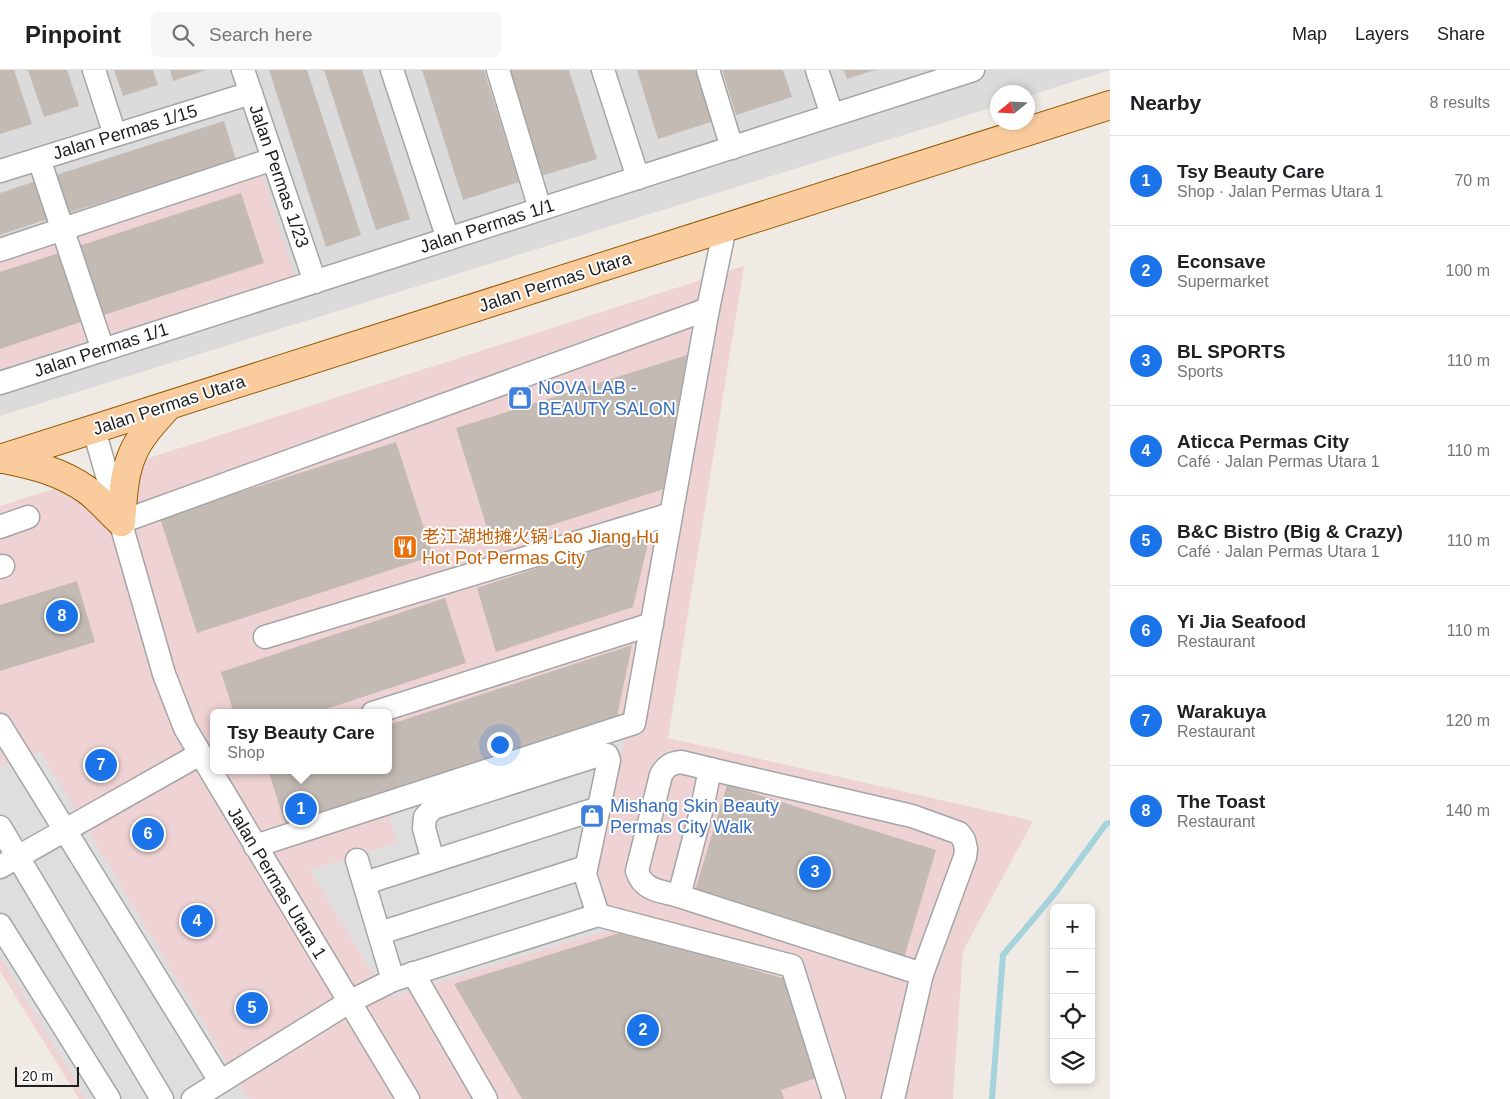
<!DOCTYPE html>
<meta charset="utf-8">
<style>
:root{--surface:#fff;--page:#f6f6f6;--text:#202124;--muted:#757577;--line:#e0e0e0;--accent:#1a73e8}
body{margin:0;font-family:Helvetica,"Noto Sans SC",sans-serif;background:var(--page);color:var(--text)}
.controls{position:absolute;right:15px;bottom:15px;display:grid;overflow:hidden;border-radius:8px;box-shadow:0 2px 8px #0003}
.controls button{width:45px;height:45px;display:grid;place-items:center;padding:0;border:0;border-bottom:1px solid var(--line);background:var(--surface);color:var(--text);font:25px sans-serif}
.compass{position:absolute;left:990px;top:15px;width:45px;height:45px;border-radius:50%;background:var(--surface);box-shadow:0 2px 8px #0003;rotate:252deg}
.scale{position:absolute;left:15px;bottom:12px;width:64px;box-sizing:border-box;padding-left:5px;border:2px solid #1e1e1e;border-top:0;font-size:14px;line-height:18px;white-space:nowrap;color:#1e1e1e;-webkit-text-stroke:4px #fff;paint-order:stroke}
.you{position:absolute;left:499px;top:674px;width:18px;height:18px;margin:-12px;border:4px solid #fff;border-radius:50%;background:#1a73e8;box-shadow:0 0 0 8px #1a73e833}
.badge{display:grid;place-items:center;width:32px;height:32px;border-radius:50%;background:var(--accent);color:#fff;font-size:16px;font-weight:700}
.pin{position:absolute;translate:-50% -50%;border:2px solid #fff;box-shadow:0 1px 5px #0006}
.popup{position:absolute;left:210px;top:639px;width:182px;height:65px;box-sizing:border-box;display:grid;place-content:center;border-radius:8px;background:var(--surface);filter:drop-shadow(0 1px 4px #0005);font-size:16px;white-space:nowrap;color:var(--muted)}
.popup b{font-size:19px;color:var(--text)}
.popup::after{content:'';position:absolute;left:50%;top:100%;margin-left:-10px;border:10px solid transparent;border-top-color:var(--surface)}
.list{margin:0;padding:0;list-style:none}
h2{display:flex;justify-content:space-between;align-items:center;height:65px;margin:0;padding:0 20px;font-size:21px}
h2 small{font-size:16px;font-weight:400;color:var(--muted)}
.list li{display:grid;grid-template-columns:32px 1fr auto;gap:15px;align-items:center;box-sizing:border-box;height:90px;padding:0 20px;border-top:1px solid var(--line)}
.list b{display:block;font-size:19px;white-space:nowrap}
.list p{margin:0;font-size:16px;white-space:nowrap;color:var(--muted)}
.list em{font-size:16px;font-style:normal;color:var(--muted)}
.icon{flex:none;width:28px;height:28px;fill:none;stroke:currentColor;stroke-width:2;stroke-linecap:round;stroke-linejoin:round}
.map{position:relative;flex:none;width:1110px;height:1029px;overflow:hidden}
header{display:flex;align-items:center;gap:30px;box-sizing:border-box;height:70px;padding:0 25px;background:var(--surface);border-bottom:1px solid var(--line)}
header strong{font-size:24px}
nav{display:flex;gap:28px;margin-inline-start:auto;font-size:18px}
.search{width:350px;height:45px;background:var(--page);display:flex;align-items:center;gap:12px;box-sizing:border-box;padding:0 18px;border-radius:8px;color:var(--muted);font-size:19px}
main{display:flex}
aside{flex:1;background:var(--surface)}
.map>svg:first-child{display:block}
.residential{fill:#dcdbdb}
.commercial{fill:#efd3d4;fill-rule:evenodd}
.parking{fill:#dedede}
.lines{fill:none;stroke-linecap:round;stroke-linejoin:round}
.stream{stroke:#a5d3dc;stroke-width:6}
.building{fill:#c3bab3}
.minor-casing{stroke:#a5a5a5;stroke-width:25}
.major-casing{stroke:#955c02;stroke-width:30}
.minor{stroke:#fff;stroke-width:22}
.major{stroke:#facc9d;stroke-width:28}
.labels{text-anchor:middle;stroke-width:4;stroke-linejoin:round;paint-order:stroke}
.street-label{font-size:18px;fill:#1e1e1e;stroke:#fff}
.shop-label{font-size:18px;fill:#366cbe;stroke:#fff;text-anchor:start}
.food-label{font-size:18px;fill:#c56008;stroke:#fff;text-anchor:start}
</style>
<header>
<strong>Pinpoint</strong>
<div class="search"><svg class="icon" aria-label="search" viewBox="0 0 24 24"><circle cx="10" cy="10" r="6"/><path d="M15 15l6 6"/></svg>Search here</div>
<nav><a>Map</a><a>Layers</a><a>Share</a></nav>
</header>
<main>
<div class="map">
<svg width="1110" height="1029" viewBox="0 0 1110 1029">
<rect width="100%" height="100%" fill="#efeae4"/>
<!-- residential -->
<polygon class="residential" points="0,0 1110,0 1028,26 1028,22 998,22 997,36 0,346"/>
<!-- commercial -->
<g class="commercial">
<polygon points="262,103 294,206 0,299 0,186"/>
<path d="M744,196L668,668L1033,751L963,881L953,1029H79L0,901V436ZM214,643H388V700H214Z"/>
</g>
<!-- parking -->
<g class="parking">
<polygon points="626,661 598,801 615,858 387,928 310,800 397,773 387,738"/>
<polygon points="40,681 249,1029 86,1029 0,886 0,697"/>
</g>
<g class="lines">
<!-- stream -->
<polyline class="stream" points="992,1029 1003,885 1056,822 1106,754 1110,753"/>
</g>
<!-- building -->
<g class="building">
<polygon points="0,0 14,0 32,54 0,64"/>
<polygon points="28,0 67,0 79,36 44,47"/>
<polygon points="114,0 153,0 158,15 123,26"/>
<polygon points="170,0 206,0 173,11"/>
<polygon points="269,0 307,0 361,165 326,177"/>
<polygon points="324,0 362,0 410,149 376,160"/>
<polygon points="422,0 484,0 519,112 463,130"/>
<polygon points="508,0 569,0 597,89 541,106"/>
<polygon points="637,0 699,0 714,51 658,69"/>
<polygon points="722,0 783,0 792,27 736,45"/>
<polygon points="844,0 875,0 847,9"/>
<polygon points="224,51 236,90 68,143 56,105"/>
<polygon points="36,111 48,149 0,165 0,123"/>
<polygon points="241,123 264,193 101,246 79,176"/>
<polygon points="59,183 81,252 0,279 0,202"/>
<polygon points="687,285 664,419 492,474 456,358"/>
<polygon points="396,372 433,486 197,563 160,448"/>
<polygon points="651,460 633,537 496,582 477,518"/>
<polygon points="77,511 95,572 0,601 0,535"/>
<polygon points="445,528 466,593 314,643 234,643 221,602"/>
<polygon points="632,575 615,656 288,762 268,700 388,700 388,655"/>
<polygon points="727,715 936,780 904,888 694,824"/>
<polygon points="623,862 789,910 819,1007 781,1020 784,1029 522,1029 454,914"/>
</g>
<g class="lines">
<defs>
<g id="minor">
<polyline points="94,0 115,65"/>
<polyline points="243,0 315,212"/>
<polyline points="392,0 448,169"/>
<polyline points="498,0 540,139"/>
<polyline points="603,0 638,108"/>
<polyline points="708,0 732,78"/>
<polyline points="817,0 832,45"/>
<polyline points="39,89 103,280"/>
<polyline points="0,101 251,23"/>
<polyline points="0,180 273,89"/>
<polyline points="0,313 973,0"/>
<polyline points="94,360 164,604 185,658 408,1029"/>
<polyline points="121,452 708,239"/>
<polyline points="0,457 28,447"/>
<polyline points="0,497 3,496"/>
<polyline points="265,567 671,444"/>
<polyline points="373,643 652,554"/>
<polyline points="0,655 220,1011"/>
<path d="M681,692L710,699L703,734L679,826C661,821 643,821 637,801L661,705C666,696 671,693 681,692Z"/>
<polyline points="710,699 912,746 959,763 964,770 966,779 965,787 922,904 893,1029"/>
<polyline points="0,757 162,1029"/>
<polyline points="255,776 634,653 708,239 725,157"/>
<polyline points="357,790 393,910"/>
<polyline points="433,791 424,758 425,747 433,738 602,684 607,685 609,690 585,804 598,845"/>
<polyline points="0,797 200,684"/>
<polyline points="365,813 599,738"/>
<polyline points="679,826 922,904"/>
<polyline points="0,855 109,1029"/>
<polyline points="380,863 586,797"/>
<polyline points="413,903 486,1029"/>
<polyline points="193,1029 349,932 393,910 598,845 792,896 834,1029"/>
</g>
<g id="major">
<polyline points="0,389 1110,35"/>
<path d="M4,389C34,395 62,402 87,420C99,429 110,442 121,452"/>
<path d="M121,452C123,429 123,405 133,383C140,366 155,351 168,336"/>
</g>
</defs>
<!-- minor casing -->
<use href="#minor" class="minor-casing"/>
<!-- major casing -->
<use href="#major" class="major-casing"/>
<!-- minor -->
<use href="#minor" class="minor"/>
<!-- major -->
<use href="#major" class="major"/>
</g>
<!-- icons -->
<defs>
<symbol id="shop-square" viewBox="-11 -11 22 22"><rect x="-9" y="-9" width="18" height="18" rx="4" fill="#3f7fe0" stroke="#fff"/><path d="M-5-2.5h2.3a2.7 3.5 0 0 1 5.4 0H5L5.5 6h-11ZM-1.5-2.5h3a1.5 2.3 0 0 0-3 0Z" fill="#fff"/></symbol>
<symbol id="restaurant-square" viewBox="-11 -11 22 22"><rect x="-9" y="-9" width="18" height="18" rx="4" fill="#e8710a" stroke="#fff"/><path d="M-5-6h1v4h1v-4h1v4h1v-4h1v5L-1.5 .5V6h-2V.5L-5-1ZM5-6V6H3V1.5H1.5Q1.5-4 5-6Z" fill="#fff"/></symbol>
</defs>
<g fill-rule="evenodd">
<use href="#shop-square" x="506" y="314" width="28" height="28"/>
<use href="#restaurant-square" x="391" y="463" width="28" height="28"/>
<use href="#shop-square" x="578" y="732" width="28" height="28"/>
</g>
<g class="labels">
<!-- street labels -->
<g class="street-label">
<text transform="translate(125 62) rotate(-17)" y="6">Jalan Permas 1/15</text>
<text transform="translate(279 106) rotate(71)" y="6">Jalan Permas 1/23</text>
<text transform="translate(487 156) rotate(-18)" y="6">Jalan Permas 1/1</text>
<text transform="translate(555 212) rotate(-18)" y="6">Jalan Permas Utara</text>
<text transform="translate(101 280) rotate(-18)" y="6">Jalan Permas 1/1</text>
<text transform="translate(169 335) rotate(-18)" y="6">Jalan Permas Utara</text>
<text transform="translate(277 813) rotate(59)" y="6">Jalan Permas Utara 1</text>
</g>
<!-- shop labels -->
<g class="shop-label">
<text x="538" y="324">NOVA LAB -<tspan x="538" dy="21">BEAUTY SALON</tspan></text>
<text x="610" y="742">Mishang Skin Beauty<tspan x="610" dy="21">Permas City Walk</tspan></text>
</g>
<!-- food labels -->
<g class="food-label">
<text x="422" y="473">老江湖地摊火锅 Lao Jiang Hu<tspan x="422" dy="21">Hot Pot Permas City</tspan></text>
</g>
</g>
</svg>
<div class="controls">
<button>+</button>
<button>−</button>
<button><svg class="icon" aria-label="locate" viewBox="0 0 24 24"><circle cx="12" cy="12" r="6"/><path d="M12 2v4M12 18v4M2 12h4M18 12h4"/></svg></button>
<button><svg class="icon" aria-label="layers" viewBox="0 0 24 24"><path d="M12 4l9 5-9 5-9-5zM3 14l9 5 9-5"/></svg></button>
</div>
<svg class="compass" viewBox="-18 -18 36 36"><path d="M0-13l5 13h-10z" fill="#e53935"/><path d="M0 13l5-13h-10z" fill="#757577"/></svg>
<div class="scale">20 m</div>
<div class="you"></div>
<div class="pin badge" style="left:301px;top:739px">1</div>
<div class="popup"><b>Tsy Beauty Care</b>Shop</div>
<div class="pin badge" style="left:643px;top:960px">2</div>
<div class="pin badge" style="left:815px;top:802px">3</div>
<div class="pin badge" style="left:197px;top:851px">4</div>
<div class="pin badge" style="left:252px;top:938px">5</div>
<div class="pin badge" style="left:148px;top:764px">6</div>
<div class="pin badge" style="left:101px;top:695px">7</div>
<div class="pin badge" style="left:62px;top:546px">8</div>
</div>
<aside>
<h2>Nearby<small>8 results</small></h2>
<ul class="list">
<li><span class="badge">1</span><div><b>Tsy Beauty Care</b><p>Shop · Jalan Permas Utara 1</p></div><em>70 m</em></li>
<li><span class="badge">2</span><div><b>Econsave</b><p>Supermarket</p></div><em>100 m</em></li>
<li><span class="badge">3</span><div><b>BL SPORTS</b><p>Sports</p></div><em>110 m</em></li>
<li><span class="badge">4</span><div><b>Aticca Permas City</b><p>Café · Jalan Permas Utara 1</p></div><em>110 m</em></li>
<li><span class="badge">5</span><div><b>B&amp;C Bistro (Big &amp; Crazy)</b><p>Café · Jalan Permas Utara 1</p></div><em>110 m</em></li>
<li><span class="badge">6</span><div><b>Yi Jia Seafood</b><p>Restaurant</p></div><em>110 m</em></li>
<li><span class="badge">7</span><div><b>Warakuya</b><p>Restaurant</p></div><em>120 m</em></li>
<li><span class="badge">8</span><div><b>The Toast</b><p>Restaurant</p></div><em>140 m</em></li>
</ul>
</aside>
</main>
